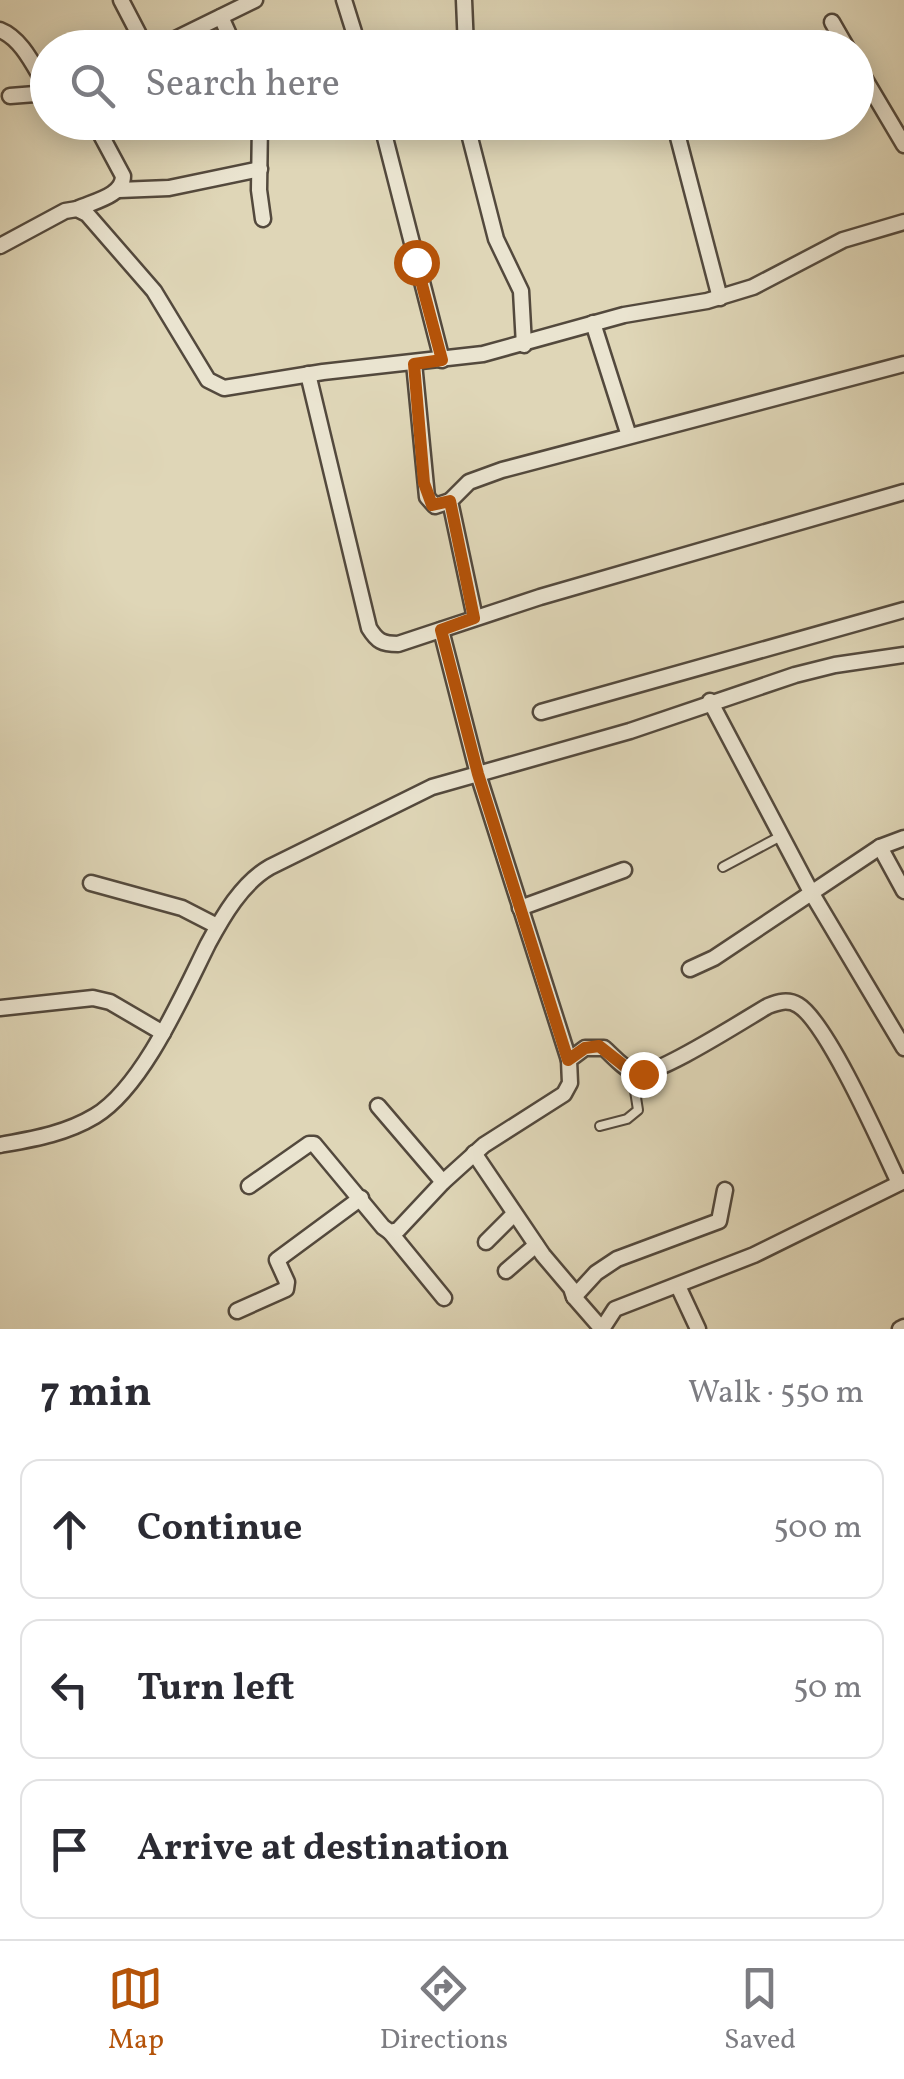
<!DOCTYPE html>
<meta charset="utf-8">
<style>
:root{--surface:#fff;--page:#f7f7f7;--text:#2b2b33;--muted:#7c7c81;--line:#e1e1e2;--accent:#b45309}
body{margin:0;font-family:Vollkorn,serif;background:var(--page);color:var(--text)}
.stop{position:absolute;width:30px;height:30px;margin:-22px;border:8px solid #b45309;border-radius:50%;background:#fff}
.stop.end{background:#b45309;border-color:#fff;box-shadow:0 2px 10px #0008}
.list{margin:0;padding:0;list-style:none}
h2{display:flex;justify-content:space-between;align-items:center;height:130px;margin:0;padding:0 40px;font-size:42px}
h2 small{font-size:32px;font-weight:400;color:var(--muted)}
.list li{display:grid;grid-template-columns:65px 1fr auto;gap:30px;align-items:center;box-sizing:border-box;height:140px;margin:0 20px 20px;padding:0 20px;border:2px solid var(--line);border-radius:20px}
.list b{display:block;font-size:38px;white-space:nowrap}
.list em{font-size:32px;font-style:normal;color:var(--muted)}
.icon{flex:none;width:55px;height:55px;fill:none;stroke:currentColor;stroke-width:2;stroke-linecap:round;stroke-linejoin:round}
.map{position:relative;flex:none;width:904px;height:1329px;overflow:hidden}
.search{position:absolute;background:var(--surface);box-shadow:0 5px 25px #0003;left:30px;right:30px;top:30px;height:110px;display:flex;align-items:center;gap:25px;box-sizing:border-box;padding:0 35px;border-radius:55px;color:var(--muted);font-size:38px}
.sheet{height:610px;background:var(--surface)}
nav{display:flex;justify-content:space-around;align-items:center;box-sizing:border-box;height:140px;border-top:2px solid var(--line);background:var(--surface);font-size:28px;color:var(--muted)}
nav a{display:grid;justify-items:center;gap:5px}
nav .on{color:var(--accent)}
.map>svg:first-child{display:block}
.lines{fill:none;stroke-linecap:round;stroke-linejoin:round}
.lane-casing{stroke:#53493d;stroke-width:12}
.street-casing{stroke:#53493d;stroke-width:19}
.lane{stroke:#eae4d0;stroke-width:8}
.street{stroke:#eae4d0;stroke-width:14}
.route{stroke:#b45309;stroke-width:12}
</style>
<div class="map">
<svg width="904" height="1329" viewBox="0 0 904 1329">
<rect width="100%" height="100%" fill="#dfd6b7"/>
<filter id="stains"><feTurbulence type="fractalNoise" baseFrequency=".002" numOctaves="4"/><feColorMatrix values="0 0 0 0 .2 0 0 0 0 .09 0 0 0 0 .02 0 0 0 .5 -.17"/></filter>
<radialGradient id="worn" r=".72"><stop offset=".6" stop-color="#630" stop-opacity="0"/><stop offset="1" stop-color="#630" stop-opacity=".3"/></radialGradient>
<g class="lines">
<defs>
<g id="lane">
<polyline points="723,867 781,836"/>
<polyline points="600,1126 627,1119 638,1110 632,1072"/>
</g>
<g id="street">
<polyline points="121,0 146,48"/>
<polyline points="344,0 359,48"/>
<polyline points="464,0 466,48"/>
<polyline points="221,17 235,48"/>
<polyline points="832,22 847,48"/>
<path d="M0,30C23,39 35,69 48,89"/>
<polyline points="157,48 255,0"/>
<polyline points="856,64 904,145"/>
<polyline points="10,96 48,93"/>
<polyline points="260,122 259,190 263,219"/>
<polyline points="381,122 442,360"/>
<polyline points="466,122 496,239 521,291 524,345"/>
<polyline points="674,122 720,298"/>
<polyline points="119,190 169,188 260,169"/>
<path d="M77,209C94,201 123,196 123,176L94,122"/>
<polyline points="0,246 65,211 77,209 87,214 154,291 208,380 224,388 323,372 483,354 624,315 707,301 753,287 843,240 904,222"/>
<polyline points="593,323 629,436"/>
<polyline points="414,363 427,497 435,506 450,501"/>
<path d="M308,374L369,628C377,641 382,644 398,644L540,597L904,492"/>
<polyline points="475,618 450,501 469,482 502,470 904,364"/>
<polyline points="441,630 478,774 569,1060"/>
<polyline points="710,701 811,892 904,1048"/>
<polyline points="541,712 904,610"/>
<polyline points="880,847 904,891"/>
<polyline points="91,883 182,908 217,926"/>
<polyline points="520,908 624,870"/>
<polyline points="690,969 714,958 880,847 904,838"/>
<polyline points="0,1008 93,998 110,1002 163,1033"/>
<polyline points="378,1106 443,1182"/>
<path d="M0,1145C33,1139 65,1134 95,1116C143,1087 183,994 208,944C223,916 242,883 270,867L432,787L630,731L795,675L835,665L904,655"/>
<polyline points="474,1153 543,1255 571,1288 574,1297 596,1273 617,1259 719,1221 725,1190"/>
<path d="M249,1186L309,1144H314L383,1227L390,1232L398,1230L443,1182L484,1145L564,1094L570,1083L569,1060L585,1048H604C613,1056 624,1069 635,1073C653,1079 747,1018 768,1006C778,1002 788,999 798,1005C827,1022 882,1147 899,1183"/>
<polyline points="390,1232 444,1298"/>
<polyline points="486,1242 514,1214"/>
<polyline points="506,1271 536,1245"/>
<polyline points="678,1286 698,1329"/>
<polyline points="574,1297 602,1329"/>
<polyline points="237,1311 286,1289 287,1282 277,1260 361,1198"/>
<polyline points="602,1329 615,1309 754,1255 904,1181"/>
<polyline points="900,1329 904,1327"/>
</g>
</defs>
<!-- lane casing -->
<use href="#lane" class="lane-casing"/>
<!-- street casing -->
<use href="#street" class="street-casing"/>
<!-- lane -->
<use href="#lane" class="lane"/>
<!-- street -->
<use href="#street" class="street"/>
</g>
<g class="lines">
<!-- route -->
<polyline class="route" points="416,262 442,360 414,364 424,483 432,505 450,501 474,618 441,630 478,774 568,1060 585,1048 599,1046 632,1072 643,1074"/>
</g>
<rect width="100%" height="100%" filter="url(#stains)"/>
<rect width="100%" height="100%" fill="url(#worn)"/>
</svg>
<div class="stop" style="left:416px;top:262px"></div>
<div class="stop end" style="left:643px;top:1074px"></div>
<div class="search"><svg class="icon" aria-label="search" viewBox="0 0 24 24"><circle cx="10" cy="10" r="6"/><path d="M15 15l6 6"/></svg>Search here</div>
</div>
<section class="sheet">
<h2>7 min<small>Walk · 550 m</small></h2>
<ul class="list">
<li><svg class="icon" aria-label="ahead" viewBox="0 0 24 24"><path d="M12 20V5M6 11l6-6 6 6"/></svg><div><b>Continue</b></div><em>500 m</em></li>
<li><svg class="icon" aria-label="left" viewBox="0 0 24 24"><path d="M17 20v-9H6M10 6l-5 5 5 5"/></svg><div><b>Turn left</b></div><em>50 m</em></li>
<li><svg class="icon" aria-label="arrive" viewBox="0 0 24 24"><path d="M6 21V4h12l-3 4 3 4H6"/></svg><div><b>Arrive at destination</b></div></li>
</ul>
</section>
<nav>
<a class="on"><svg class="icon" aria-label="map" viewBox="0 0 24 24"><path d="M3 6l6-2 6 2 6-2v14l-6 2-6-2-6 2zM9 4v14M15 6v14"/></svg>Map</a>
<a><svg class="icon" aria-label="directions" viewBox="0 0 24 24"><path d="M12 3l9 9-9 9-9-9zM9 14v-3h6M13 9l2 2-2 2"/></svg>Directions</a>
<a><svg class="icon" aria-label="saved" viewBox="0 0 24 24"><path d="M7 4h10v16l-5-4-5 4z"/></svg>Saved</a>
</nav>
